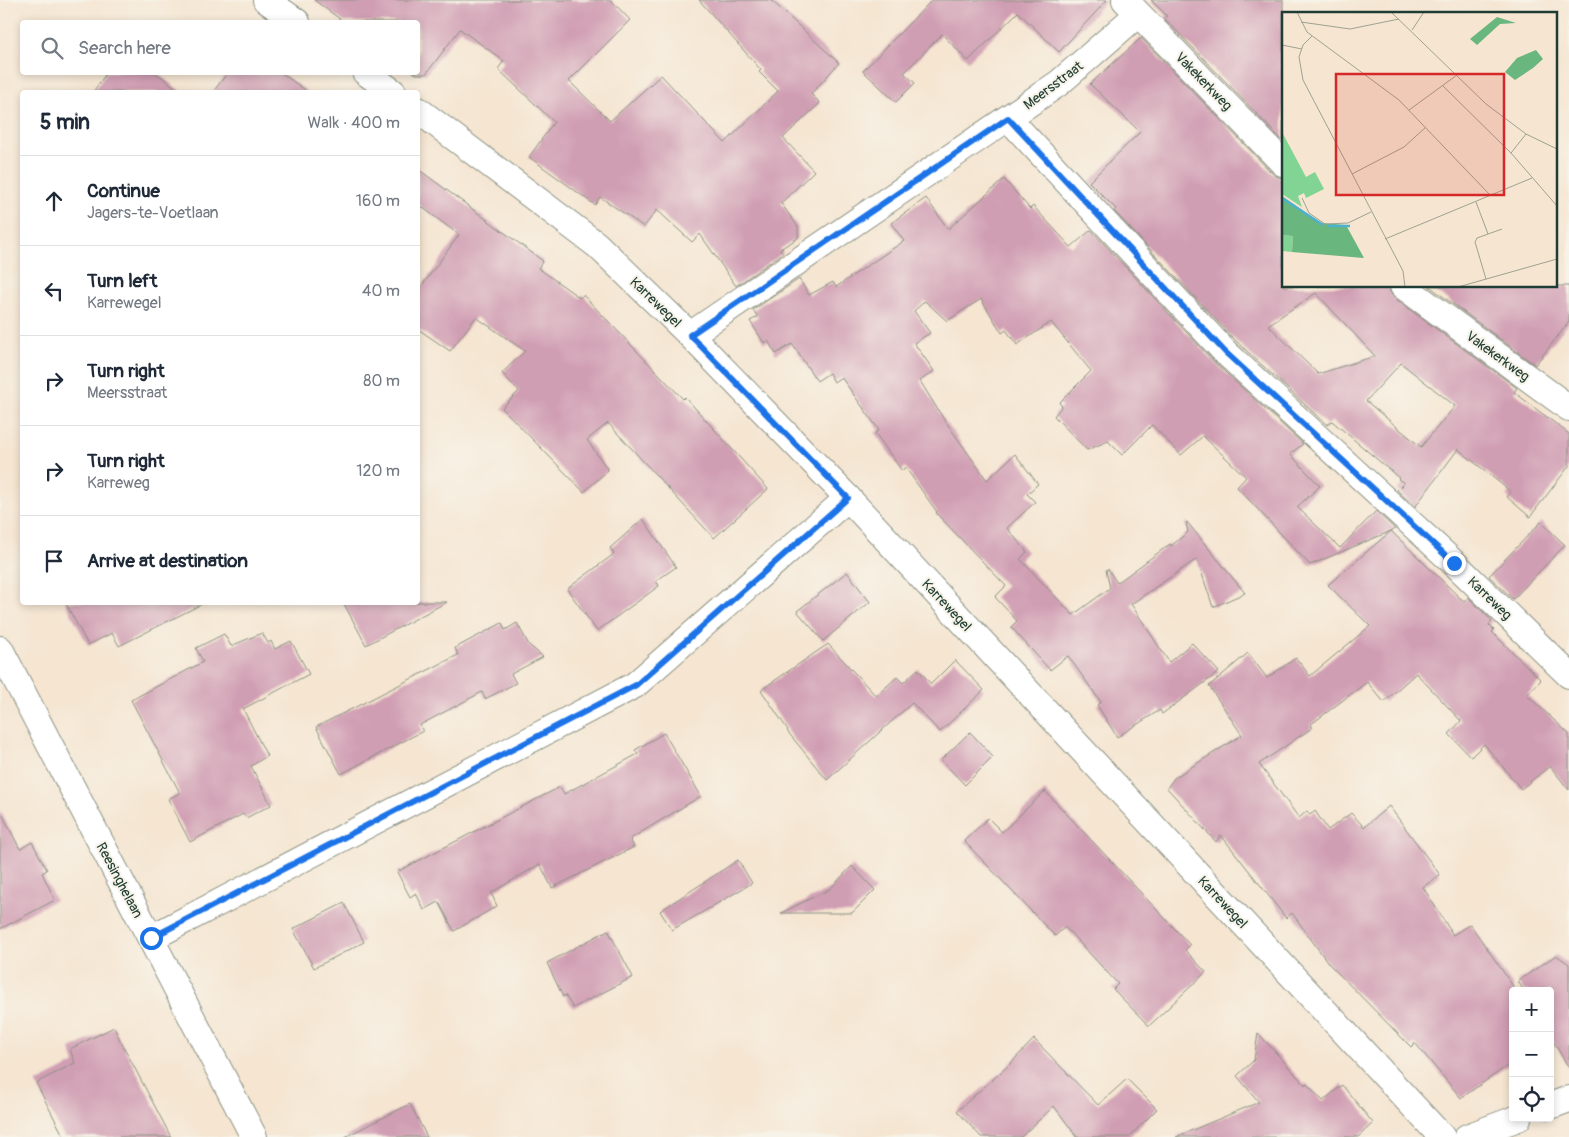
<!DOCTYPE html>
<meta charset="utf-8">
<style>
:root{--surface:#fff;--page:#f6f6f7;--text:#1f2937;--muted:#747a83;--line:#e0e1e3}
body{margin:0;font-family:Pangolin,sans-serif;background:var(--page);color:var(--text)}
.controls{position:absolute;right:15px;bottom:15px;display:grid;overflow:hidden;border-radius:5px;box-shadow:0 2px 8px #0003}
.controls button{width:45px;height:45px;display:grid;place-items:center;padding:0;border:0;border-bottom:1px solid var(--line);background:var(--surface);color:var(--text);font:25px sans-serif}
.stop{position:absolute;width:15px;height:15px;margin:-11px;border:4px solid #1a73e8;border-radius:50%;background:#fff}
.stop.end{background:#1a73e8;border-color:#fff;box-shadow:0 1px 5px #0008}
.list{margin:0;padding:0;list-style:none}
h2{display:flex;justify-content:space-between;align-items:center;height:65px;margin:0;padding:0 20px;font-size:21px}
h2 small{font-size:16px;font-weight:400;color:var(--muted)}
.list li{display:grid;grid-template-columns:32px 1fr auto;gap:15px;align-items:center;box-sizing:border-box;height:90px;padding:0 20px;border-top:1px solid var(--line)}
.list b{display:block;font-size:19px;white-space:nowrap}
.list p{margin:0;font-size:16px;white-space:nowrap;color:var(--muted)}
.list em{font-size:16px;font-style:normal;color:var(--muted)}
.icon{flex:none;width:28px;height:28px;fill:none;stroke:currentColor;stroke-width:2;stroke-linecap:round;stroke-linejoin:round}
.map{position:relative;flex:none;width:1569px;height:1137px;overflow:hidden}
.search{position:absolute;background:var(--surface);box-shadow:0 2px 8px #0003;left:20px;top:20px;width:400px;height:55px;display:flex;align-items:center;gap:12px;box-sizing:border-box;padding:0 18px;border-radius:5px;color:var(--muted);font-size:19px}
.panel{position:absolute;background:var(--surface);box-shadow:0 2px 8px #0003;left:20px;top:90px;width:400px;height:515px;border-radius:5px}
.map>svg:first-child{display:block}
.building{fill:#d09eb3;fill-rule:evenodd}
.lines{fill:none;stroke-linecap:round;stroke-linejoin:round}
.minor-casing{stroke:#8a9182;stroke-width:28}
.minor{stroke:#fff;stroke-width:26}
.route{stroke:#1a73e8;stroke-width:6}
.labels{text-anchor:middle;stroke-width:4;stroke-linejoin:round;paint-order:stroke}
.street-label{font-size:14px;fill:#1f3d34;stroke:#f7f3e8}
.inset-river{fill:none;stroke:#4eb1cd;stroke-width:2.5}
.inset-road{fill:none;stroke:#9fa292;stroke-width:1}
.view{fill:#d62828;fill-opacity:0.15;stroke:#d62828;stroke-width:2.5}
.inset-edge{fill:none;stroke:#1f3d34;stroke-width:2.5}
</style>
<div class="map">
<svg width="1569" height="1137" viewBox="0 0 1569 1137">
<rect width="100%" height="100%" fill="#f7f3e8"/>
<filter id="ink" filterUnits="userSpaceOnUse"><feTurbulence type="fractalNoise" baseFrequency=".02" numOctaves="2"/><feDisplacementMap in="SourceGraphic" scale="10" xChannelSelector="R" yChannelSelector="G"/><feConvolveMatrix kernelMatrix="1 2 1 2 8 2 1 2 1" color-interpolation-filters="sRGB"/></filter>
<filter id="wash" filterUnits="userSpaceOnUse"><feTurbulence type="fractalNoise" baseFrequency=".0096" numOctaves="4" result="noise"/><feDisplacementMap in="SourceGraphic" scale="20" xChannelSelector="R" yChannelSelector="G"/><feGaussianBlur stdDeviation="1.12" result="paint"/><feColorMatrix in="noise" values="0 0 0 0 0 0 0 0 0 0 0 0 0 0 0 0 0 1.4 0 .05"/><feComposite in="paint" operator="in"/></filter>
<g filter="url(#wash)">
<rect width="100%" height="100%" fill="#f5e5d1"/>
<g id="blocks">
<!-- building -->
<g class="building">
<polygon points="314,0 611,0 630,20 569,81 610,121 661,75 725,143 778,91 759,72 761,70 699,0 771,0 839,63 811,94 820,103 783,138 814,171 781,203 798,227 798,238 780,249 783,253 736,286 700,234 692,242 657,210 644,227 600,197 595,205 529,157 554,122 498,69 504,61 460,29 426,74 416,74 413,72 418,72 418,22 344,22"/>
<polygon points="932,0 1107,0 1059,52 1018,12 968,61 942,34 904,73 915,83 896,102 863,71"/>
<polygon points="1151,0 1283,0 1283,141 1164,18 1167,16"/>
<path d="M1141,38L1272,173L1278,177L1283,178V286H1388L1390,292L1394,298L1517,388L1514,392L1569,434V466L1530,517L1507,497L1511,492L1458,449L1415,507L1397,490L1404,483L1398,479L1399,478L1332,421L1327,425L1236,341L1114,211L1116,209L1089,182L1140,132L1090,84ZM1316,293L1375,356L1318,374L1268,325ZM1401,363L1455,406L1421,447L1366,401Z"/>
<polygon points="107,72 155,72 182,92 93,92"/>
<polygon points="228,72 280,72 308,92 213,92"/>
<polygon points="418,169 543,261 538,268 580,298 583,295 683,399 685,397 768,489 714,538 608,423 587,440 608,470 584,492 502,408 519,391 502,373 525,351 476,317 450,351 418,329 418,291 459,235 418,204"/>
<polygon points="1004,179 1030,209 1033,206 1071,247 1091,230 1214,362 1303,444 1290,454 1320,486 1297,507 1340,548 1376,511 1395,529 1391,531 1460,598 1464,601 1468,597 1492,621 1489,625 1494,630 1492,632 1541,680 1527,695 1569,734 1569,790 1550,766 1521,789 1484,744 1471,757 1449,734 1461,721 1416,673 1384,702 1367,682 1310,725 1312,728 1259,764 1299,818 1307,811 1310,815 1315,811 1328,830 1351,813 1364,827 1389,806 1440,875 1423,887 1453,935 1470,924 1513,986 1513,1062 1461,1098 1415,1043 1411,1047 1329,964 1292,913 1286,918 1221,835 1216,842 1167,788 1174,778 1242,735 1209,686 1248,653 1267,678 1296,658 1310,676 1370,626 1328,585 1391,531 1310,565 1237,487 1246,477 1203,436 1181,455 1152,425 1122,455 1108,441 1087,450 1054,416 1062,406 1059,403 1091,371 1051,322 1017,345 1006,330 1002,333 981,299 947,321 925,301 914,311 930,333 914,343 934,371 920,381 943,418 987,480 1015,454 1038,484 1027,494 1035,502 1007,528 1027,552 1020,559 1073,615 1110,588 1106,570 1108,569 1117,583 1170,544 1171,546 1188,532 1186,523 1187,522 1245,593 1213,607 1197,559 1131,604 1169,662 1192,643 1219,672 1162,714 1160,710 1117,737 1097,705 1101,702 1068,656 1050,670 1011,627 1017,621 995,597 1006,586 936,513 937,512 905,467 902,471 875,433 879,430 841,377 834,382 829,373 817,381 792,344 776,354 768,341 764,343 750,321 758,317 753,310 799,279 809,295 833,282 836,287 904,241 891,223 926,198 948,229"/>
<polygon points="1429,286 1569,286 1569,322 1535,365"/>
<polygon points="643,519 676,567 656,581 659,586 597,631 567,589 614,554 610,548"/>
<polygon points="1541,522 1565,545 1513,599 1489,576"/>
<polygon points="847,572 870,602 823,641 797,611"/>
<polygon points="65,602 206,602 119,646 112,633 88,645"/>
<polygon points="343,602 447,602 366,645"/>
<polygon points="502,623 505,630 517,623 529,645 543,657 511,674 516,683 485,699 482,692 420,725 423,731 341,774 316,727 458,655 455,648"/>
<polygon points="262,633 268,643 271,641 275,649 291,641 309,674 243,709 267,756 251,766 271,805 246,818 243,814 190,842 168,799 180,793 131,700 203,662 196,648 224,634 231,646"/>
<polygon points="828,644 876,696 897,677 903,683 918,669 931,684 955,660 984,690 940,732 912,703 827,780 787,731 788,730 761,690"/>
<polygon points="970,732 993,757 965,785 941,760"/>
<polygon points="664,733 701,796 630,839 634,847 552,888 540,864 491,893 497,906 454,931 439,902 424,910 416,893 410,897 397,872 560,787 564,794 638,754 635,750"/>
<polygon points="1045,791 1190,945 1185,950 1206,972 1149,1026 1113,989 1118,984 1065,927 1055,936 964,841 988,818 1002,832"/>
<polygon points="0,810 20,849 32,842 47,870 42,873 55,900 0,929"/>
<polygon points="738,860 752,883 672,930 660,911"/>
<polygon points="852,866 875,890 852,913 781,913 830,889"/>
<polygon points="344,903 364,942 314,968 293,929"/>
<polygon points="608,930 633,977 573,1008 565,995 563,997 547,963"/>
<polygon points="1556,955 1569,964 1569,1068 1550,1036 1550,991 1524,991 1518,981"/>
<polygon points="114,1027 120,1040 171,1137 64,1137 36,1083 75,1063 70,1049"/>
<polygon points="1258,1033 1305,1085 1306,1083 1323,1101 1342,1085 1373,1123 1358,1137 1176,1137 1259,1102 1237,1076 1254,1060"/>
<polygon points="1034,1039 1098,1105 1127,1079 1157,1109 1129,1137 1077,1137 1054,1106 1021,1137 981,1137 957,1111 1009,1065"/>
<polygon points="410,1104 427,1137 345,1137"/>
</g>
</g>
</g>
<g filter="url(#ink)">
<use href="#blocks" fill-opacity="0" stroke="#8a9182" stroke-width="1"/>
<g class="lines">
<defs>
<g id="minor">
<polyline points="266,0 297,22"/>
<polyline points="1125,0 1283,163"/>
<polyline points="365,72 393,92"/>
<polyline points="418,110 597,245 690,335 848,498 1442,1137"/>
<polyline points="1008,118 1225,352 1454,563 1569,675"/>
<polyline points="1403,286 1569,408"/>
<polyline points="690,335 1059,83 1138,14"/>
<polyline points="0,649 254,1137"/>
<polyline points="151,938 635,685 848,498"/>
<polyline points="1550,1106 1569,1099"/>
<polyline points="1467,1137 1518,1118"/>
</g>
</defs>
<!-- minor casing -->
<use href="#minor" class="minor-casing"/>
<!-- minor -->
<use href="#minor" class="minor"/>
</g>
</g>
<g class="lines" filter="url(#ink)">
<!-- route -->
<polyline class="route" points="151,938 636,685 848,498 690,335 1008,118 1225,352 1454,563"/>
</g>
<g class="labels">
<!-- street labels -->
<g class="street-label">
<text transform="translate(1204 81) rotate(46)" y="5">Vakekerkweg</text>
<text transform="translate(1053 85) rotate(-37)" y="5">Meersstraat</text>
<text transform="translate(656 302) rotate(44)" y="5">Karrewegel</text>
<text transform="translate(1498 356) rotate(36)" y="5">Vakekerkweg</text>
<text transform="translate(1490 598) rotate(44)" y="5">Karreweg</text>
<text transform="translate(947 605) rotate(47)" y="5">Karrewegel</text>
<text transform="translate(120 880) rotate(62)" y="5">Reesinghelaan</text>
<text transform="translate(1223 902) rotate(47)" y="5">Karrewegel</text>
</g>
</g>
<!-- overview -->
<g transform="translate(1282 12)">
<rect width="275" height="275" fill="#f5e5d1"/>
<path d="M0,120L24,165L33,160L42,177L24,186L22,181L16,184L20,195L0,182ZM0,223L11,224L10,240L0,239Z" fill="#82d495"/>
<path d="M215,5L234,11L218,12L195,33L188,27ZM254,38L261,47L251,56L233,68L223,60L235,46ZM0,184L39,211L64,213L82,246L10,240L11,224L0,223Z" fill="#69b67e"/>
<path class="inset-river" d="M0,186L41,213M45,214H68"/>
<path class="inset-road" d="M15,0L25,20L117,88L209,184M109,0L204,92L244,122L275,137M19,10L68,17L117,7M130,18L142,0M30,24L21,33L17,45L21,68L121,259L123,275M0,33L20,37M161,74L229,141L275,194M127,98L175,63M229,141L244,122M70,162L122,135L144,115M20,186L27,201L43,212L66,211L89,200M194,190L206,222M103,227L250,166M204,267L193,230L195,226L220,217M176,275L275,247"/>
<path class="view" d="M54,62H222V183H54Z"/>
<rect width="275" height="275" class="inset-edge"/>
</g>
</svg>
<div class="controls">
<button>+</button>
<button>−</button>
<button><svg class="icon" aria-label="locate" viewBox="0 0 24 24"><circle cx="12" cy="12" r="6"/><path d="M12 2v4M12 18v4M2 12h4M18 12h4"/></svg></button>
</div>
<div class="stop" style="left:151px;top:938px"></div>
<div class="stop end" style="left:1454px;top:563px"></div>
<div class="search"><svg class="icon" aria-label="search" viewBox="0 0 24 24"><circle cx="10" cy="10" r="6"/><path d="M15 15l6 6"/></svg>Search here</div>
<section class="panel">
<h2>5 min<small>Walk · 400 m</small></h2>
<ul class="list">
<li><svg class="icon" aria-label="ahead" viewBox="0 0 24 24"><path d="M12 20V5M6 11l6-6 6 6"/></svg><div><b>Continue</b><p>Jagers-te-Voetlaan</p></div><em>160 m</em></li>
<li><svg class="icon" aria-label="left" viewBox="0 0 24 24"><path d="M17 20v-9H6M10 6l-5 5 5 5"/></svg><div><b>Turn left</b><p>Karrewegel</p></div><em>40 m</em></li>
<li><svg class="icon" aria-label="right" viewBox="0 0 24 24"><path d="M7 20v-9h11M14 6l5 5-5 5"/></svg><div><b>Turn right</b><p>Meersstraat</p></div><em>80 m</em></li>
<li><svg class="icon" aria-label="right" viewBox="0 0 24 24"><path d="M7 20v-9h11M14 6l5 5-5 5"/></svg><div><b>Turn right</b><p>Karreweg</p></div><em>120 m</em></li>
<li><svg class="icon" aria-label="arrive" viewBox="0 0 24 24"><path d="M6 21V4h12l-3 4 3 4H6"/></svg><div><b>Arrive at destination</b></div></li>
</ul>
</section>
</div>
